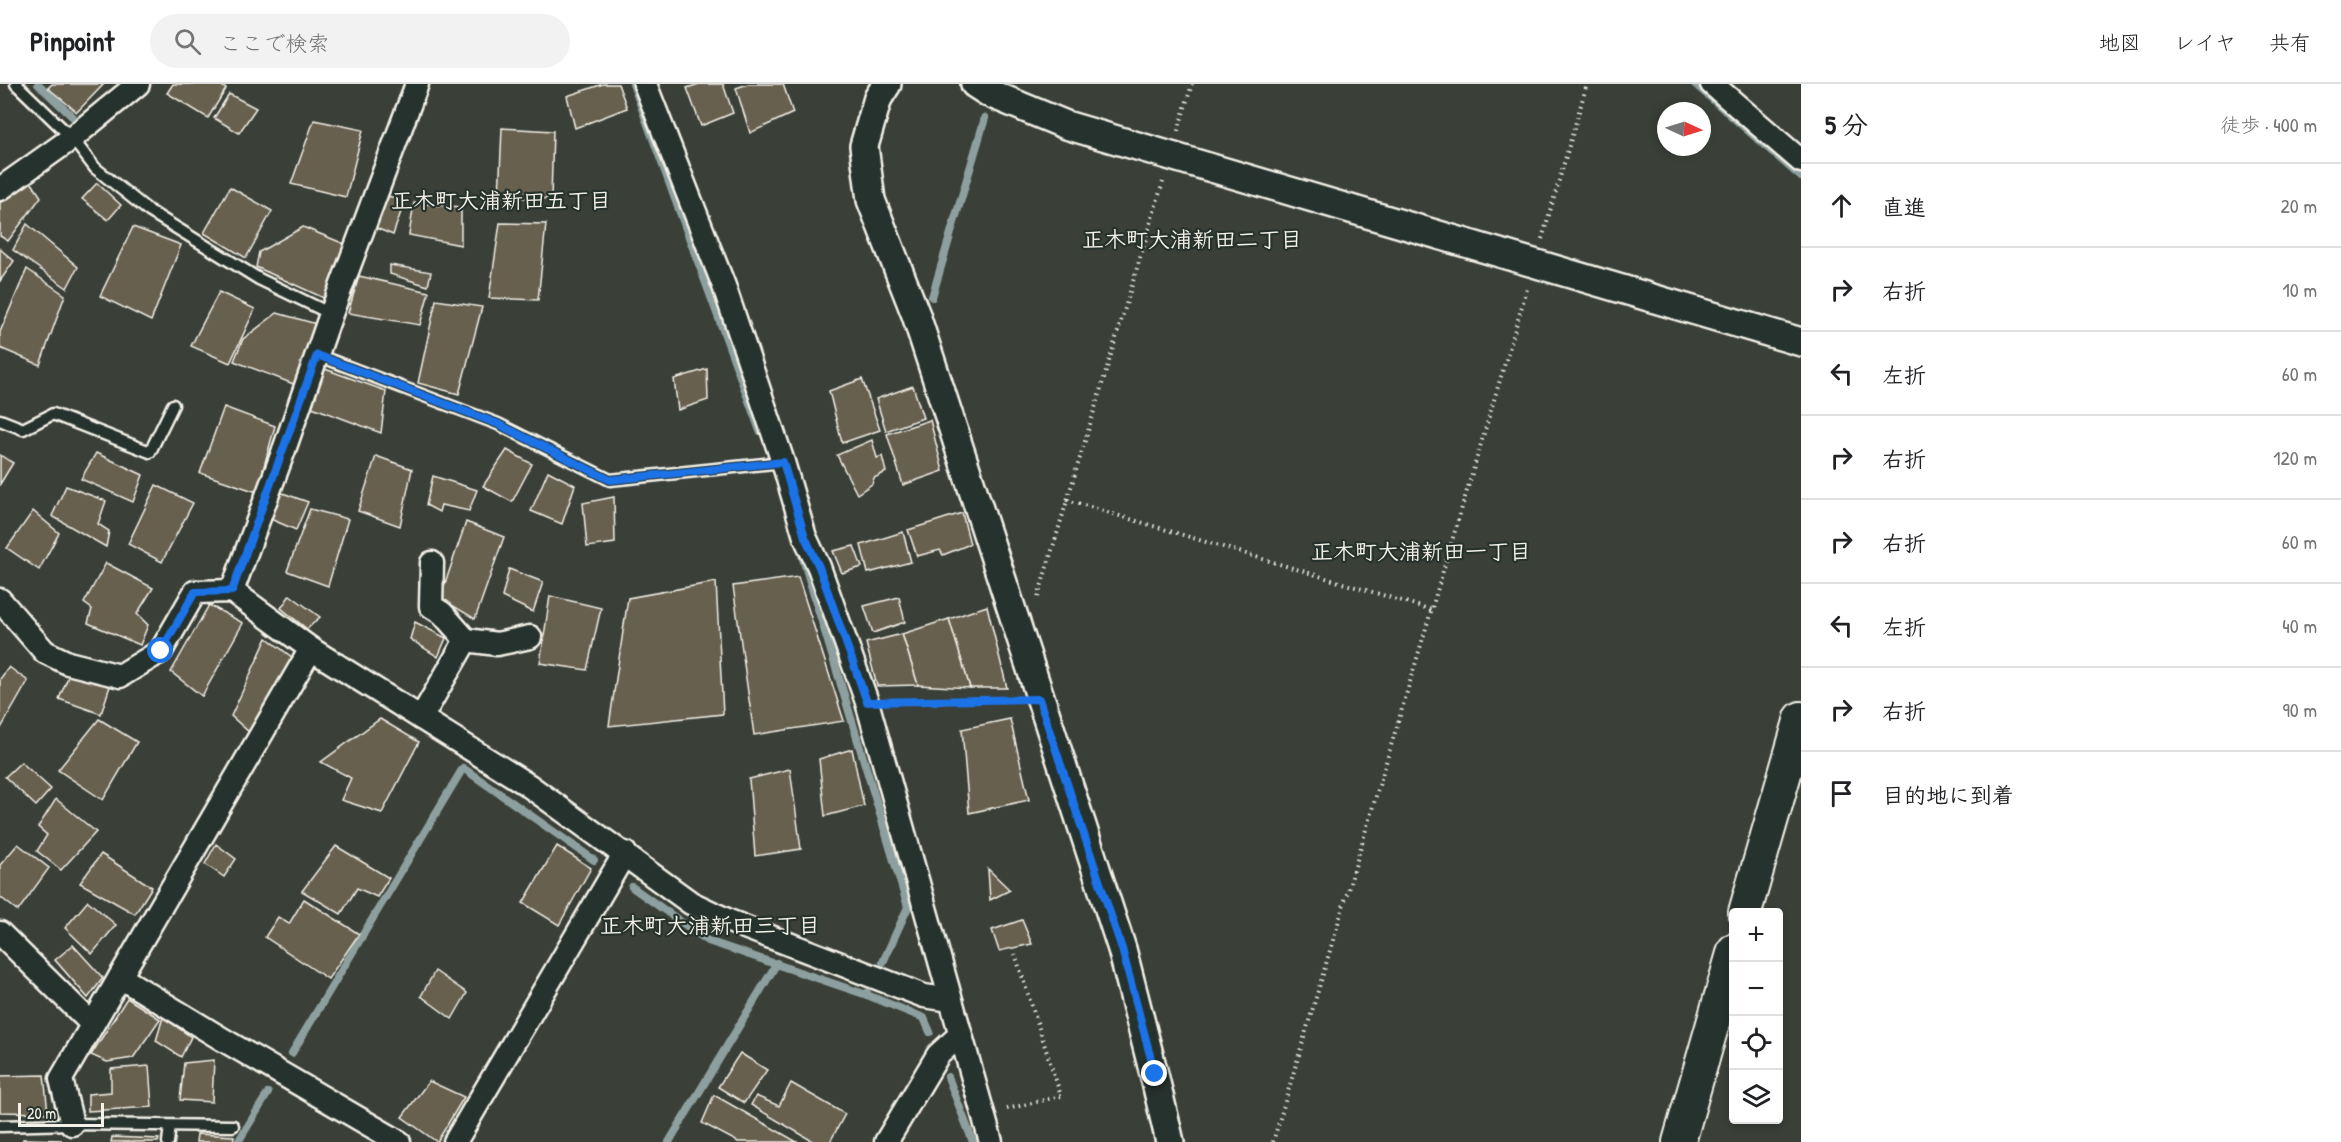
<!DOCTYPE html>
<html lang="ja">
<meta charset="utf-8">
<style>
:root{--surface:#fff;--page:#f2f2f2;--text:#202124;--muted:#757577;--line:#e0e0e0}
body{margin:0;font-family:"Patrick Hand","Klee One",sans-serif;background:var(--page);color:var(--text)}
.controls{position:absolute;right:18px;bottom:18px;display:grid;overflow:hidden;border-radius:6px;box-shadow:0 3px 9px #0003}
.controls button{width:54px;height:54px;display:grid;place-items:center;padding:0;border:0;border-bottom:2px solid var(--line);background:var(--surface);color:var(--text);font:30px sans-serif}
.compass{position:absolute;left:1657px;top:18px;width:54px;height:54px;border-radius:50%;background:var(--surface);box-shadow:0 3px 9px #0003;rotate:94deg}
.scale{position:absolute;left:18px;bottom:15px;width:86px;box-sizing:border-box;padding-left:6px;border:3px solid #f4f1e8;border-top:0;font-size:16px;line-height:21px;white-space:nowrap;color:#f4f1e8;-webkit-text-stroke:4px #26332d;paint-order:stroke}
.stop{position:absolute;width:18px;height:18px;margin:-14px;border:4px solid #1a73e8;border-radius:50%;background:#fff}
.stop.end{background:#1a73e8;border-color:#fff;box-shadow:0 2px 6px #0008}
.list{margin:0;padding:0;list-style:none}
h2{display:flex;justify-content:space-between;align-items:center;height:78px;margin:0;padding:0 24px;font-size:26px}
h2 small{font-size:20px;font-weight:400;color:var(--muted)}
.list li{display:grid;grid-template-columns:39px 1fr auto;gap:18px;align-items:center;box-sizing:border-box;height:84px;padding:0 24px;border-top:2px solid var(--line)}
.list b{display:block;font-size:22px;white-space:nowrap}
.list em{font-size:20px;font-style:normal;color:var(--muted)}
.icon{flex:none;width:33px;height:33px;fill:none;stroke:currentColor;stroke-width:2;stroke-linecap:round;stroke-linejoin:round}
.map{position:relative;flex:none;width:1801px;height:1058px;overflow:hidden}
header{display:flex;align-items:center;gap:36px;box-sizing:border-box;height:84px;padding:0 30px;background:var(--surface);border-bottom:2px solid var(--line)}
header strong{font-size:28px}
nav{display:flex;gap:33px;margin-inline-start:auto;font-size:21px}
.search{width:420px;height:54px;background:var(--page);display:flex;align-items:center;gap:15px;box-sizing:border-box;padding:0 21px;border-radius:33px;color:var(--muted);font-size:22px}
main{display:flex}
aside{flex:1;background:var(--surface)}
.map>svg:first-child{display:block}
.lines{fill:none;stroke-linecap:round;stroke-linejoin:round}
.stream{stroke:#8da09f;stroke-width:8}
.building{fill:#676050;stroke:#f4f1e8;stroke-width:1.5}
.service-casing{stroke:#f4f1e8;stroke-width:15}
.minor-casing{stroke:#f4f1e8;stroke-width:27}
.tertiary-casing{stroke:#f4f1e8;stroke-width:32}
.secondary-casing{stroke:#f4f1e8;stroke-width:36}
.path{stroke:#f4f1e8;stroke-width:4;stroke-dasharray:1.5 4.5;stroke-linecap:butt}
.service{stroke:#26332d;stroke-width:10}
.minor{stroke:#26332d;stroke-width:22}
.tertiary{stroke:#26332d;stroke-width:27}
.secondary{stroke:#26332d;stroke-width:32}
.route{stroke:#1a73e8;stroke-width:8}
.labels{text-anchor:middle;stroke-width:4.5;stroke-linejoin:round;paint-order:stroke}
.neighbourhood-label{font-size:22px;font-weight:bold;fill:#f4f1e8;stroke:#26332d}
</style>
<header>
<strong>Pinpoint</strong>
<div class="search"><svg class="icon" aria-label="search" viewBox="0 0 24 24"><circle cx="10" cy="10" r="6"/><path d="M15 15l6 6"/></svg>ここで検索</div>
<nav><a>地図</a><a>レイヤ</a><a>共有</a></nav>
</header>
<main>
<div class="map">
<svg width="1801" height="1058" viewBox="0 0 1801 1058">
<rect width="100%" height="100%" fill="#3a4038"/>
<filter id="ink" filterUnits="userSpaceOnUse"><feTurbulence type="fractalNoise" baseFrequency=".0167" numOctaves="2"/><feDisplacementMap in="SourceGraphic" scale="12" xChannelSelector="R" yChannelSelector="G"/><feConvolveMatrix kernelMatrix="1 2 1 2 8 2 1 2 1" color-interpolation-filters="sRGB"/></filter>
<g filter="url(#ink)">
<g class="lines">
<!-- stream -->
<g class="stream">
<polyline points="38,0 73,33"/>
<polyline points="633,0 760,347"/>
<polyline points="1695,0 1801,93"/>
<polyline points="932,213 985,34"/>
<polyline points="801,468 908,823 883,878"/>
<polyline points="632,803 708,857 867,911"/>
<polyline points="867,909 867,911 924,934 930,948"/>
<polyline points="292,969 463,684 594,776"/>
<polyline points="948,993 973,1058"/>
<polyline points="238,1058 268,1009"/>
<polyline points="669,1058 777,879"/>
</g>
</g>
<!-- building -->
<g class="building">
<polygon points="52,0 104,0 77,28 48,4"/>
<polygon points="173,0 219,0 226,5 208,34 167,9"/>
<polygon points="603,0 618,0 627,24 575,44 567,12"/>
<polygon points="699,0 723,0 733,29 701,42 687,4"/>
<polygon points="748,0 783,0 793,29 750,49 736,4"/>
<polygon points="229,10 256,24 239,49 214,34"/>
<polygon points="314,36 363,46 346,113 291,100"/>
<polygon points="502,44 553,47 551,115 499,113"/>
<polygon points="30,96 41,113 8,157 0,152 0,119"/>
<polygon points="97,99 121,121 108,136 82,115"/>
<polygon points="230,103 272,127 246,174 204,149"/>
<polygon points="387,112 405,116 393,151 376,144"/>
<polygon points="414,119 461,123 461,161 409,151"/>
<polygon points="500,139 546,140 538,216 489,214"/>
<polygon points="27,140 78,183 67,204 13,166"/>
<polygon points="133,143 181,161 151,237 100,212"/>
<polygon points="303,143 347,161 326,215 256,183 259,168"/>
<polygon points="0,165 14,177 0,197"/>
<polygon points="390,181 431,188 428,202 390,190"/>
<polygon points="27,185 65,211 40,281 0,264 0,248"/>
<polygon points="359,192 429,208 420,241 348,229"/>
<polygon points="219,208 255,225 230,279 191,262"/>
<polygon points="436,216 482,223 459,310 418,299"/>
<polygon points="277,229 320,241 296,301 234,277 243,255"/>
<polygon points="325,285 386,307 381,349 312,323"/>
<polygon points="707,285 708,316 678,326 674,295"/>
<polygon points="862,295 880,346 842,359 829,307"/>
<polygon points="913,302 923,334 886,347 876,315"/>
<polygon points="224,323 275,342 257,408 200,389"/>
<polygon points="930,336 943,387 903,401 887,350"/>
<polygon points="872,356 877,374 882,372 886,388 874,394 872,400 857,410 837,371"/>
<polygon points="507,366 532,380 512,418 483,402"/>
<polygon points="96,369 143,391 133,418 81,395"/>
<polygon points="0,371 13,379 0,400"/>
<polygon points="376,372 412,385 400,442 358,427"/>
<polygon points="548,387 575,401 562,440 531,427"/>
<polygon points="433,392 477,406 469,427 441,421 439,428 426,421"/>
<polygon points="156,401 193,419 162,478 128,460"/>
<polygon points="66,402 106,417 98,440 109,447 106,463 52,432"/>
<polygon points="277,407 308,418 296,446 266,433"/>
<polygon points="614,413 615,459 587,463 583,419"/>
<polygon points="310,425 348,435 328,502 287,487"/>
<polygon points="33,427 59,449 39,486 7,464"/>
<polygon points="962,429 970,460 943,471 940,466 917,472 908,446"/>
<polygon points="466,438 504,453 475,535 440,514"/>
<polygon points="903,448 911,478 868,489 861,461"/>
<polygon points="854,462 862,483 842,489 833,467"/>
<polygon points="106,479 153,504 137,530 148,541 140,561 88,539 92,525 84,519"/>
<polygon points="509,485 543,498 533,528 502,513"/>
<polygon points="798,493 844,637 754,651 733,502"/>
<polygon points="716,498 723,630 609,642 628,514"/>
<polygon points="290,511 320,533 307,545 281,524"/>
<polygon points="550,512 601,524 587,586 540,579"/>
<polygon points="899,513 905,538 873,549 864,522"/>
<polygon points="209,521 243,539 202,612 171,588"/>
<polygon points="987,522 1007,604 970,604 949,535"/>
<polygon points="949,535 970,604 918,601 902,550"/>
<polygon points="415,538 446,554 438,573 410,555"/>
<polygon points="902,550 918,601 877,602 866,559"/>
<polygon points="267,554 293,574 249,648 231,632"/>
<polygon points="9,583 28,597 0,646 0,595"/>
<polygon points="70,588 110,602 101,630 59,615"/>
<polygon points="99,635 137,658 103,716 58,686"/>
<polygon points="380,635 419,658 382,729 341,716 351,694 321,678"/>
<polygon points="1010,635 1029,716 969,729 962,645"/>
<polygon points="852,665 864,722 825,732 819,675"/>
<polygon points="21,678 51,705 36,722 5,693"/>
<polygon points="790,685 801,765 755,772 749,695"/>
<polygon points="56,715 96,748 61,786 37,767 47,751 38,743"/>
<polygon points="18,760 49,784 18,827 0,813 0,781"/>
<polygon points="216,760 236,775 224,793 205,780"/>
<polygon points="336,762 389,794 377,813 357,804 341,830 302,807"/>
<polygon points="557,762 591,784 559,841 523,819"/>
<polygon points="101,770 152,803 135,830 80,799"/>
<polygon points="988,785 1010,806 990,816"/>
<polygon points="304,815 359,850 328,895 265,853 278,833 289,840"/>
<polygon points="88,817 116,841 92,870 65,844"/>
<polygon points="1022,836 1032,860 999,867 992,846"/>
<polygon points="73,861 103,894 88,914 55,876"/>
<polygon points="435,887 467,909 452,935 421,912"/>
<polygon points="127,914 160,935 133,974 107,978 91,971"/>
<polygon points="163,933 191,953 181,973 156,957"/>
<polygon points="740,969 767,986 744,1019 718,1003"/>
<polygon points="214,976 212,1018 180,1016 184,979"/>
<polygon points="149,982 152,1023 88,1027 88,1010 111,1008 111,985"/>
<polygon points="44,991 48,1029 0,1028 0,992"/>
<polygon points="429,997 464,1013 437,1058 402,1033"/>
<polygon points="791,999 845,1030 830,1058 814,1058 751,1021 756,1012 779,1022"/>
<polygon points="714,1011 797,1058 738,1058 702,1039"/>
<polygon points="197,1050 234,1052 233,1058 196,1058"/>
<polygon points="112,1053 159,1055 158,1058 111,1058"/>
<polygon points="23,1055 62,1056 22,1058"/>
</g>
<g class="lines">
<defs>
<g id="service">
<polyline points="16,0 72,54 95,84 149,127 259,195 331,230"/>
<polyline points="317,271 498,340 610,396 783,378"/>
<polyline points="0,336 23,345 53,330 150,368 173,321"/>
<polyline points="0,1042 72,1040 233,1042"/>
<polyline points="168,1058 170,1042"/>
</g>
<g id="minor">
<polyline points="645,0 724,202 783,378 805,453 819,483 867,618 991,1058"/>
<polyline points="1712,0 1801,77"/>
<polyline points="0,105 72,54 138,0"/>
<polyline points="432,479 431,522 442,529 466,556"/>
<polyline points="232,507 284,366 331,230 417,0"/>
<polyline points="0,516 45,568 68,579 120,592 161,567 195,508 232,507 311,565 528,701 691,819 729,837 924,912 951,916"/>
<polyline points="311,565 120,893 222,955 399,1058"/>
<polyline points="421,634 466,556 497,560 530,553"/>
<polyline points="0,849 92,940"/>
<polyline points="72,1040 61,995 120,893"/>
<polyline points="455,1058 625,769"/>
<polyline points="886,1058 938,971 960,951"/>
</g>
<g id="tertiary">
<polyline points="887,0 878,14 864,62 871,116 916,231 1122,865 1154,990 1170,1058"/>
<polyline points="975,0 989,9 1066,41 1801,258"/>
</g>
<g id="secondary">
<polyline points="1745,828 1801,634"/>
<polyline points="1679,1058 1734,866"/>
</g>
</defs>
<!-- service casing -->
<use href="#service" class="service-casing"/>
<!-- minor casing -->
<use href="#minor" class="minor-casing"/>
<!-- tertiary casing -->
<use href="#tertiary" class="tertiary-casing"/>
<!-- secondary casing -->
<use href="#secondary" class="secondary-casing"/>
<!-- path -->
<g class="path">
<polyline points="1178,47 1192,0"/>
<polyline points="1542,155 1587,0"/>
<polyline points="1067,416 1432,526"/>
<polyline points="1038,513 1163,98"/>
<polyline points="893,618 1012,616"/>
<polyline points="1007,1025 1061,1012 1015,870"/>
<polyline points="1273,1058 1527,205"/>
</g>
<!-- service -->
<use href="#service" class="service"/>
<!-- minor -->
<use href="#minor" class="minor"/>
<!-- tertiary -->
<use href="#tertiary" class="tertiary"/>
<!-- secondary -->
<use href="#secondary" class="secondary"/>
</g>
</g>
<g class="lines" filter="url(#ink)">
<!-- route -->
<polyline class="route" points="161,567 195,508 232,507 317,271 498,340 610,396 783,378 805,453 819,483 867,618 1039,615 1122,865 1155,990"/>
</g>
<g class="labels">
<!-- neighbourhood labels -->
<g class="neighbourhood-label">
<text x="501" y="124">正木町大浦新田五丁目</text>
<text x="1192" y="163">正木町大浦新田二丁目</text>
<text x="1421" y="475">正木町大浦新田一丁目</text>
<text x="710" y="849">正木町大浦新田三丁目</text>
</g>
</g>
</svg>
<div class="controls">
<button>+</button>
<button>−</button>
<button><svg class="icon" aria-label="locate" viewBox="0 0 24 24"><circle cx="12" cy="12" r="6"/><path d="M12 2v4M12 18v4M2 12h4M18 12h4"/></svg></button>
<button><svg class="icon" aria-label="layers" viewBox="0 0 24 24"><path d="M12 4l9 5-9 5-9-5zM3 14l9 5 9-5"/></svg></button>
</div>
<svg class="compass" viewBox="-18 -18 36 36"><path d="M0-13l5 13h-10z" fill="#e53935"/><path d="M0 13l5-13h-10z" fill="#757577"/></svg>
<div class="scale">20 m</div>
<div class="stop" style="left:161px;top:567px"></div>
<div class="stop end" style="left:1155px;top:990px"></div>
</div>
<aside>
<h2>5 分<small>徒歩 · 400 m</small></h2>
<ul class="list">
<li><svg class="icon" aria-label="ahead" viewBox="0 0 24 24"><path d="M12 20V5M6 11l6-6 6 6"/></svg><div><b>直進</b></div><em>20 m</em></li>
<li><svg class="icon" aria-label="right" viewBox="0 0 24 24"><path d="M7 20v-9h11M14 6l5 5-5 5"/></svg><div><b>右折</b></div><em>10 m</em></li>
<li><svg class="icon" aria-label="left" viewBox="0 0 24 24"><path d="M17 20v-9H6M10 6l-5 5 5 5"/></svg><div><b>左折</b></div><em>60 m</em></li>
<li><svg class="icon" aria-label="right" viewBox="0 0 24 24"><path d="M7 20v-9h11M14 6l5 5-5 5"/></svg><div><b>右折</b></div><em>120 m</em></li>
<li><svg class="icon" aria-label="right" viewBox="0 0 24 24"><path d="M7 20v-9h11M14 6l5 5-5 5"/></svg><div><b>右折</b></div><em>60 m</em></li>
<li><svg class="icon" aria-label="left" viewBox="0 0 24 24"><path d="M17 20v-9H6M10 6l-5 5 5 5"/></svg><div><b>左折</b></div><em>40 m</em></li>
<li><svg class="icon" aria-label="right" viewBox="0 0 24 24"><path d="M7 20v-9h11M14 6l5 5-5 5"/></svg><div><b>右折</b></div><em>90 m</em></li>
<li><svg class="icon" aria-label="arrive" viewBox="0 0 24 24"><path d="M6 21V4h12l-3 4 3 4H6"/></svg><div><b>目的地に到着</b></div></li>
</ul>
</aside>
</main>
